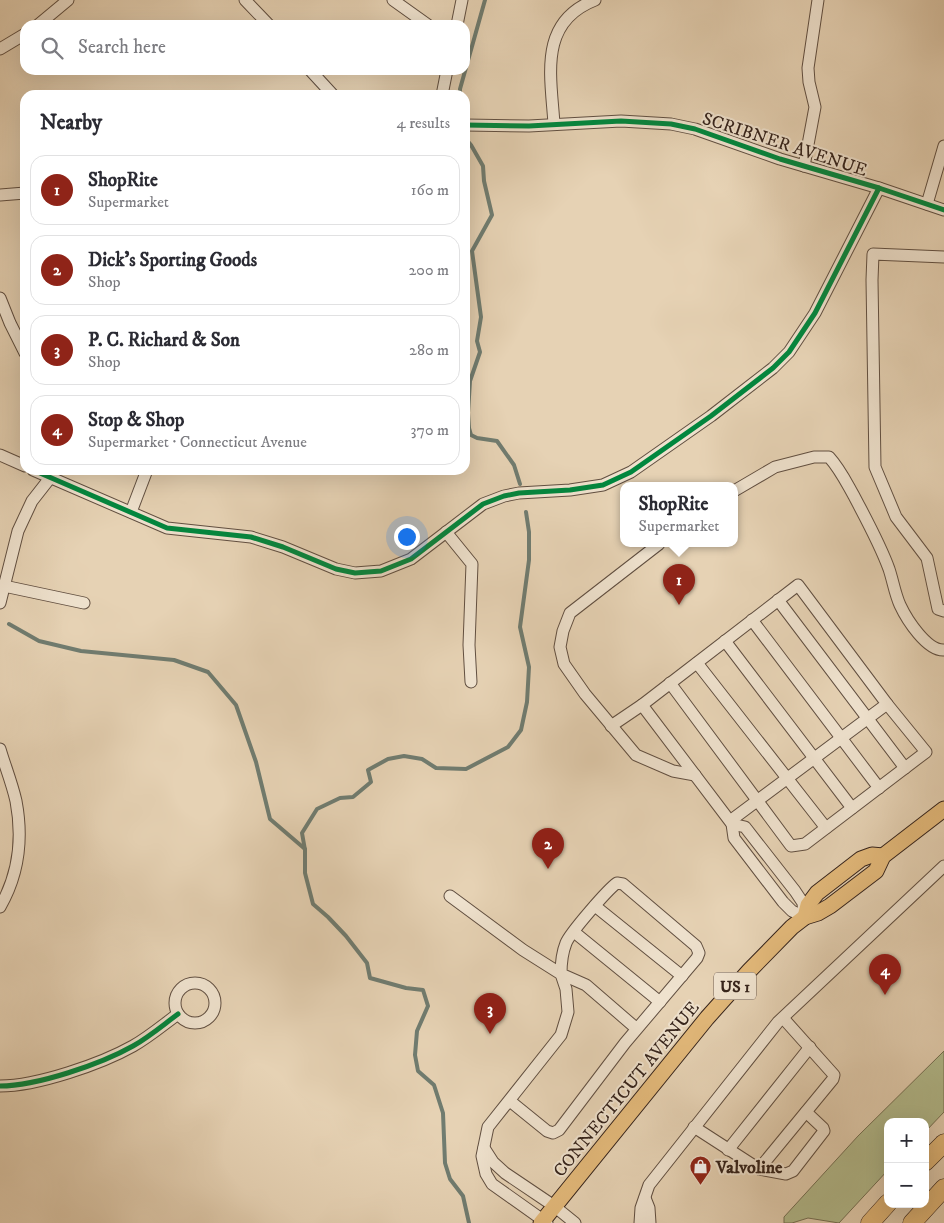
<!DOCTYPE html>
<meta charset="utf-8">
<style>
:root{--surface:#fff;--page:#f2f2f3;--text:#2b2b33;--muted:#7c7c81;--line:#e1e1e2;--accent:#8f2418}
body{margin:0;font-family:"IM FELL DW Pica",serif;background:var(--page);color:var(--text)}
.controls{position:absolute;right:15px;bottom:15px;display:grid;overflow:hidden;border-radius:10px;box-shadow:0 5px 20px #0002}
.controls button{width:45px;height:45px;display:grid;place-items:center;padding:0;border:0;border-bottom:1px solid var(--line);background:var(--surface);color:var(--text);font:25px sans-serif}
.you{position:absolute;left:406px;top:536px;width:18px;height:18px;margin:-12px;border:4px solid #fff;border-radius:50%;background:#1a73e8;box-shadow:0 0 0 8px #1a73e833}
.badge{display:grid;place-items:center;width:32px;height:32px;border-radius:50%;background:var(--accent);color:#fff;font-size:16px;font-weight:700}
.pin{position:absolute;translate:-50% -41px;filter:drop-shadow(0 1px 2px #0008)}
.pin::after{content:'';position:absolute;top:26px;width:18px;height:15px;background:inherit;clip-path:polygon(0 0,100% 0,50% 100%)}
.popup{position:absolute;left:620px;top:482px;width:118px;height:65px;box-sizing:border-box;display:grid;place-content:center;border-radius:10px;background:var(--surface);filter:drop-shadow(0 1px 4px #0005);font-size:16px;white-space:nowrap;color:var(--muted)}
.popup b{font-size:19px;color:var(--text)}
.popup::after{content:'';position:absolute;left:50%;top:100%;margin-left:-10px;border:10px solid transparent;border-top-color:var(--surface)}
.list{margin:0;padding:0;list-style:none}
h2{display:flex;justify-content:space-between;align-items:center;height:65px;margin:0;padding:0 20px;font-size:21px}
h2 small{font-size:16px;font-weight:400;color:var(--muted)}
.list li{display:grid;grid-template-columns:32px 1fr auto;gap:15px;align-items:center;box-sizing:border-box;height:70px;margin:0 10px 10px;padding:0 10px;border:1px solid var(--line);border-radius:15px}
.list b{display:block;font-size:19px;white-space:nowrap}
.list p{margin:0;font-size:16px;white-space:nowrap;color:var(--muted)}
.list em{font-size:16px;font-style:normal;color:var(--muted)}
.icon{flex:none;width:28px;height:28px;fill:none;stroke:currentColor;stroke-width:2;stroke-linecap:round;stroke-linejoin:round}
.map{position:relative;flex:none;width:944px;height:1223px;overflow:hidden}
.search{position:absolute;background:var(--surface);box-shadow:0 5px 20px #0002;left:20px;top:20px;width:450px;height:55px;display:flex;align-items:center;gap:12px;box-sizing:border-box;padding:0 18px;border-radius:15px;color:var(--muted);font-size:19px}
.panel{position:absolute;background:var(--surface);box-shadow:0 5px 20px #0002;left:20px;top:90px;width:450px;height:385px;border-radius:15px}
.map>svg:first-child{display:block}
.green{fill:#b3bc8e;stroke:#747054}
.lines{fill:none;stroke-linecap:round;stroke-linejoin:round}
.stream{stroke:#707c70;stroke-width:4}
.minor-casing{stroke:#614f41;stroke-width:13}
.major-casing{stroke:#35231b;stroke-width:17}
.highway-casing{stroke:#35231b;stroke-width:19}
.minor{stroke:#efe2ce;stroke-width:11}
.major{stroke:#e3b97a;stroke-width:15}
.highway{stroke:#e3b97a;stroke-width:18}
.cycleway-casing{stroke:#efe2ce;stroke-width:8}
.cycleway{stroke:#00873e;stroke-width:5}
.labels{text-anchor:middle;stroke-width:4;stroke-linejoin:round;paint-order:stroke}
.shield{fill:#efe2ce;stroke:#6d5c51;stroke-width:1}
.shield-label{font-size:16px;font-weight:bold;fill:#35231b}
.street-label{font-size:18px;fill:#35231b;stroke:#efe2ce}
.poi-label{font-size:18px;font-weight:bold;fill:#35231b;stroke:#efe2ce;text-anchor:start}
</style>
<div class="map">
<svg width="944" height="1223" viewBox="0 0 944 1223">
<rect width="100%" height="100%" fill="#e6d2b4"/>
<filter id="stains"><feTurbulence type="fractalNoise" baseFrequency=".004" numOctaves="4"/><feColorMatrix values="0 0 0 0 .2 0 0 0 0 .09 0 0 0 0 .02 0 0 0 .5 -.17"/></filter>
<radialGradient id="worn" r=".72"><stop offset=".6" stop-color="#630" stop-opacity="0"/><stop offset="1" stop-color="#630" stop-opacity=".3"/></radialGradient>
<!-- green -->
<polygon class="green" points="944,1051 944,1112 925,1132 925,1122 888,1122 888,1170 839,1223 808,1218 792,1223 784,1223 784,1217 858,1136"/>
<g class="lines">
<!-- stream -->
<g class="stream">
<polyline points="460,95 460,89 485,0"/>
<polyline points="465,138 471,145 483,166 484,181 492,215 472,251 481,317 477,341 480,352 470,381 468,413 469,428 471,435 477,438 497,441 514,465 520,484"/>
<polyline points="9,624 39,641 81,651 174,660 208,672 236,705 256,762 270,819 305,849"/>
<polyline points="469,1223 463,1196 450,1179 445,1163 443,1113 434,1085 418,1071 415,1055 417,1031 428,1006 423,990 406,988 370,978 367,963 346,936 328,917 313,904 305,873 305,850 302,833 317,809 340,798 353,797 371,782 368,770 388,759 404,756 422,759 436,768 466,769 508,747 521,730 527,702 529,667 520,627 529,560 529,532 526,512"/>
</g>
<defs>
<g id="minor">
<polyline points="245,0 269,25"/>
<polyline points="393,0 428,25"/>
<polyline points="38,25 68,0"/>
<polyline points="457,25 462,0"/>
<polyline points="0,49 25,34"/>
<polyline points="310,70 333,95"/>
<polyline points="442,95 447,70"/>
<path d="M554,124C551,76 538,22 595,0"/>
<polyline points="465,125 529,126 621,121 671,124 695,129 780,159 879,188 944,210"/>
<polyline points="804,166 815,107 809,82 808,68 818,0"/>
<polyline points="0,195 25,193"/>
<polyline points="927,204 944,146"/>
<polyline points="944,257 873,254 872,280 875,467 896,517 927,558 938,609 944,611"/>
<polyline points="0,298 10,323 25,353"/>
<polyline points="0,455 25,466"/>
<polyline points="33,470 167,528 251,537 283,547 336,569 355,573 381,571 411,559 483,504 504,496 519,493 570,490 603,485 631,472 711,416 773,368 789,352 815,313 879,188"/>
<path d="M734,491L775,467L814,457H829C840,469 846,482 854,496C866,519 880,544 889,569C893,581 895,594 900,605C907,620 927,651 944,650"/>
<polyline points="131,512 147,470"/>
<polyline points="446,532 472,564 469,645 471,682"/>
<polyline points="659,544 570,613 563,631 560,647 564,664 585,694 636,755 673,771 695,775"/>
<polyline points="4,586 84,603"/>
<polyline points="778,600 905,768"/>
<polyline points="0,603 18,531 32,501 50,478"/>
<polyline points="752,620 879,788"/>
<polyline points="725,641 852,808"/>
<polyline points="697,663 826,828"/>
<polyline points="670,683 791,846 805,844 926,752 887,704"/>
<polyline points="611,726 642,705"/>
<path d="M0,749C5,766 12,783 16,801C23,838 19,874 0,907"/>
<polyline points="730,821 887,704 798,585 642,705 732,824 734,838 783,902 792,911 805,917"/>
<polyline points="732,824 745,827 795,891 803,903 804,915"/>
<polyline points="450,896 523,950 561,974 566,989 568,1012 561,1035 488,1127 482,1156 486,1174 492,1184 547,1223"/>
<polyline points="595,906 682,976"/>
<polyline points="574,932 660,1002"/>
<circle cx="195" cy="1003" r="20"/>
<path d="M0,1086C37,1086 101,1064 133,1046C149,1037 163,1025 178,1014"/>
<path d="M510,1101L547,1131L553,1133L559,1130L625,1043L697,958L699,953L696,946L623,884L617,883C608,889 570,933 566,943C562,953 561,964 561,974L586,985L637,1029"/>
<polyline points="694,1127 759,1169 833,1079 834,1075 783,1018"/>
<polyline points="484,1148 493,1162 505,1173 554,1206 575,1223"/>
<polyline points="728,1150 810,1047"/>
<polyline points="759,1169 786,1174 793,1171 824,1131 823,1128 806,1112"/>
<polyline points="645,1198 649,1208 650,1223"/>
<polyline points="640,1223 641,1208 649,1185 778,1022 944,866"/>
</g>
<g id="major">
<polyline points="805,917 808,905 817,893 861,859 872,855 883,856"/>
<polyline points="541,1223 707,1018 749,971 792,927 805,917 818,913 830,906 876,871 883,856 944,809"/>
</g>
<g id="highway">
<polyline points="925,1162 944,1143"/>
<polyline points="870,1223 888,1203"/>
<polyline points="912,1223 944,1188"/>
</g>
</defs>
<!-- minor casing -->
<use href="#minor" class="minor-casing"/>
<!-- major casing -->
<use href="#major" class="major-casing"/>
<!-- highway casing -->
<use href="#highway" class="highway-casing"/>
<!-- minor -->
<use href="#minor" class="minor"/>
<!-- major -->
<use href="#major" class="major"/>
<!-- highway -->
<use href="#highway" class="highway"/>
<defs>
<g id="cycleway">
<polyline points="465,125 529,126 621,121 671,124 695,129 780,159 879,188 944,210"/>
<polyline points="33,470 167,528 251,537 283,547 336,569 355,573 381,571 411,559 483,504 504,496 519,493 570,490 603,485 631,472 711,416 773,368 789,352 815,313 879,188"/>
<path d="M0,1086C37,1086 101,1064 133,1046C149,1037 163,1025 178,1014"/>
</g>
</defs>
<!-- cycleway casing -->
<use href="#cycleway" class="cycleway-casing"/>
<!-- cycleway -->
<use href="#cycleway" class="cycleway"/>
</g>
<!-- icons -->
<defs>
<symbol id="shop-pin" viewBox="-11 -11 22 30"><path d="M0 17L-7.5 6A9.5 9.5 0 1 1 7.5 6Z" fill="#8f2418" stroke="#efe2ce"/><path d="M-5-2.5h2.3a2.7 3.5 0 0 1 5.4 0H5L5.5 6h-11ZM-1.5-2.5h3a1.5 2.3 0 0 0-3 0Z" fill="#fff"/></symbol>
</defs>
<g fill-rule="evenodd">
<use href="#shop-pin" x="688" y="1154" width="25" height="34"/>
</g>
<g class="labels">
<!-- shield labels -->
<rect class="shield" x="714" y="972.5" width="42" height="27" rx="4"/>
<g class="shield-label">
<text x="735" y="992">US 1</text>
</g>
<!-- street labels -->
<g class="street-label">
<text transform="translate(785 144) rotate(18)" y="6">SCRIBNER AVENUE</text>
<text transform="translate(626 1089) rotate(-51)" y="6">CONNECTICUT AVENUE</text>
</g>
<!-- poi labels -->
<g class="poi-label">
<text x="716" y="1173">Valvoline</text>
</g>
</g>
<rect width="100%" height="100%" filter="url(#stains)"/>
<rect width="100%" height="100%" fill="url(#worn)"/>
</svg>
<div class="controls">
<button>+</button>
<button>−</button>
</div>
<div class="you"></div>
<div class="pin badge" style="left:679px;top:605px">1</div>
<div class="popup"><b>ShopRite</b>Supermarket</div>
<div class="pin badge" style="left:548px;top:869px">2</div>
<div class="pin badge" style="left:490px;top:1034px">3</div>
<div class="pin badge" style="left:885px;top:995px">4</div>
<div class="search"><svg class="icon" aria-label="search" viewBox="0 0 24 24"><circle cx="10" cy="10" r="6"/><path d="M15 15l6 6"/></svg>Search here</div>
<section class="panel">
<h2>Nearby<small>4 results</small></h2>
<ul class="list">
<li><span class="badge">1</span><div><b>ShopRite</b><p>Supermarket</p></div><em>160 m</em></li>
<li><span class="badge">2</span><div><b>Dick's Sporting Goods</b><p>Shop</p></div><em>200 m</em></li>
<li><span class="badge">3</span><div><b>P. C. Richard &amp; Son</b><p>Shop</p></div><em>280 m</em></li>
<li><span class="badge">4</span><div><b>Stop &amp; Shop</b><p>Supermarket · Connecticut Avenue</p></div><em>370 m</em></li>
</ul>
</section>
</div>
